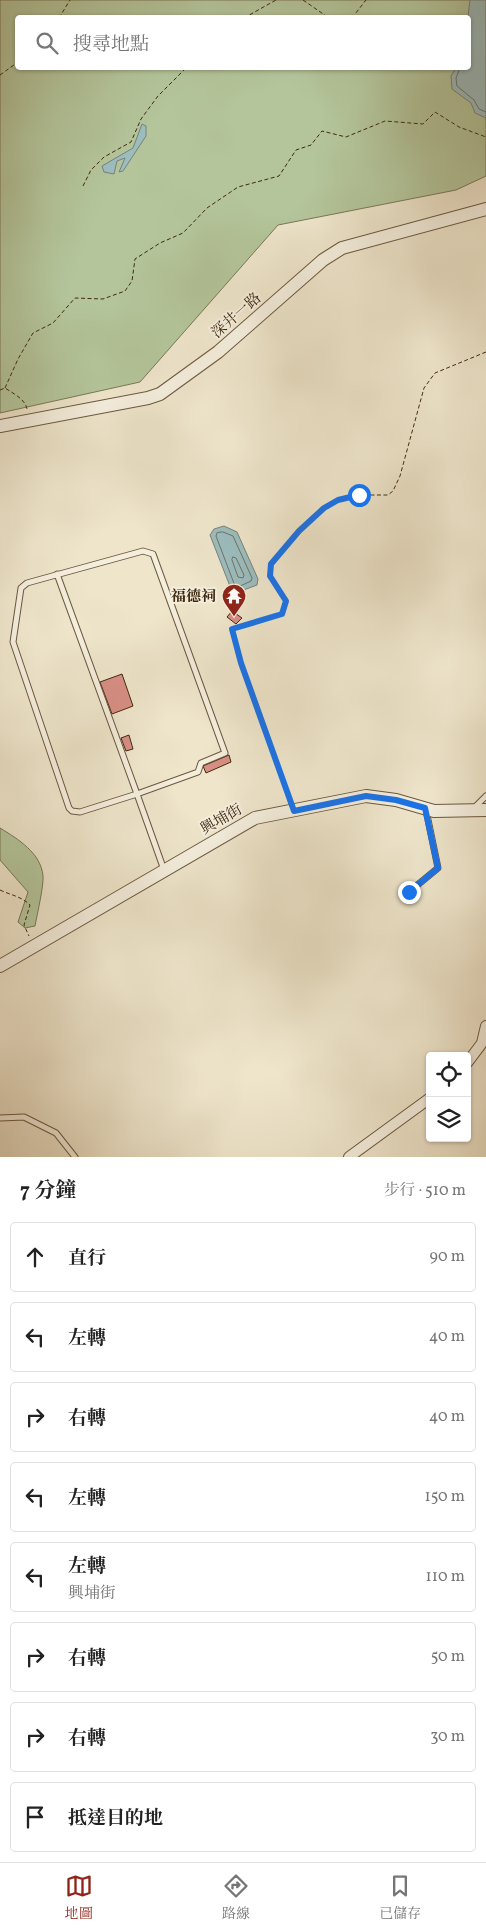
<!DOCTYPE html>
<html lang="zh-TW">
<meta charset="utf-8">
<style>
:root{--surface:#fff;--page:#f2f2f2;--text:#222;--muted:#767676;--line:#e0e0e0;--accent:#8f2418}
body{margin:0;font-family:Vollkorn,"Noto Serif TC",serif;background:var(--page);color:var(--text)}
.controls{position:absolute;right:15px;bottom:15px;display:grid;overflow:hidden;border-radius:5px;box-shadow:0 1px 4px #0004}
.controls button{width:45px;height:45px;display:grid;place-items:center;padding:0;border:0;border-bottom:1px solid var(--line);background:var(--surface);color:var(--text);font:25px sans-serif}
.stop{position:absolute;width:15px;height:15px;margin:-11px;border:4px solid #1a73e8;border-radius:50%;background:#fff}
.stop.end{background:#1a73e8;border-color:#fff;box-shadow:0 1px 5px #0008}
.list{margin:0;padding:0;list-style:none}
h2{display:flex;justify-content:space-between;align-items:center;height:65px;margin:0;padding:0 20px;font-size:21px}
h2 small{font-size:16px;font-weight:400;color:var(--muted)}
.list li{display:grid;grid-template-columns:32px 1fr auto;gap:15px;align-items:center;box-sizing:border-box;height:70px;margin:0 10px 10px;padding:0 10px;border:1px solid var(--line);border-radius:5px}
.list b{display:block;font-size:19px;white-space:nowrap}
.list p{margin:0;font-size:16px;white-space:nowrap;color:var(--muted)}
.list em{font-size:16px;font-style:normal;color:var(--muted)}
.icon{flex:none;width:28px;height:28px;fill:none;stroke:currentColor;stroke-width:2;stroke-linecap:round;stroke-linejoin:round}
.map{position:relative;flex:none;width:486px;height:1157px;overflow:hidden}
.search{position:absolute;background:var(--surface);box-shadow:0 1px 4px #0004;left:15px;right:15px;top:15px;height:55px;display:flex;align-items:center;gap:12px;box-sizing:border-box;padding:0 18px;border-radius:5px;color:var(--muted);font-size:19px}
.sheet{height:705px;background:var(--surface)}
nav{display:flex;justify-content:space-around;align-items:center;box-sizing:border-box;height:70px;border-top:1px solid var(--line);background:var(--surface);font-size:14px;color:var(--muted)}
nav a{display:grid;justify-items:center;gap:2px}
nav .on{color:var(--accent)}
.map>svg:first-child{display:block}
.green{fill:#b4c59b;stroke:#7a7756;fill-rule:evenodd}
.water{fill:#9cbdbf;stroke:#778279}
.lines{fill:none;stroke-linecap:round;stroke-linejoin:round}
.shore{stroke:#6e7368;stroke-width:1}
.building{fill:#d88f85;stroke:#402910}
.service-casing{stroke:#6c583f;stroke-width:7}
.minor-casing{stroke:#6c583f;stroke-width:12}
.tertiary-casing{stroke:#6c583f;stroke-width:14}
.path{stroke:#402910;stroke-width:1;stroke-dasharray:4 2.5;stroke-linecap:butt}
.service{stroke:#f4eedd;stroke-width:5}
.minor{stroke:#f4eedd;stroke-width:10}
.tertiary{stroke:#f4eedd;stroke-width:12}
.route{stroke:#1a73e8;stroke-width:6}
.labels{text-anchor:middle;stroke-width:4;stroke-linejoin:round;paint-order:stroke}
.street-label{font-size:15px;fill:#402910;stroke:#f4eedd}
.poi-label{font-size:15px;font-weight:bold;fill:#402910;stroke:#f4eedd;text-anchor:end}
</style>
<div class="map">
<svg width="486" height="1157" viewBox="0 0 486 1157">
<rect width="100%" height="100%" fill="#eee5cb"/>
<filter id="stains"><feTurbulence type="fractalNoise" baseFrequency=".004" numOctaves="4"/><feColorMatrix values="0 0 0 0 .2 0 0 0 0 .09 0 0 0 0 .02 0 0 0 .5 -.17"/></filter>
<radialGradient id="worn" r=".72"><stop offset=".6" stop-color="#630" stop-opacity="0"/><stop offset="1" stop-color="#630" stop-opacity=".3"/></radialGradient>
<!-- green -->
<g class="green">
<path d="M0,0H486V176L456,190L278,225L140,382L0,413ZM18,18H468V68H18Z"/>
<path d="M0,828C18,839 41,853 43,876C44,885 37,915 35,926L25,928L18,922L28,892L0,860Z"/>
</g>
<!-- water -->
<g class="water">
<polygon points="470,0 486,0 486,118 475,113 471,103 452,89 451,76 456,68 468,68 468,17"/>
<polygon points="142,124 146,126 146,136 123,171 119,172 125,158 117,161 114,174 104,172 102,166 133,148"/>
<polygon points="224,526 237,532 258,579 257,585 233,594 210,535 214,529"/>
</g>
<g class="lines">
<!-- shore -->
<g class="shore">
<polyline points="460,68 456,78 457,86 474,100 479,109 486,112"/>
<polygon points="223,532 233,536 252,578 251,581 238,587 235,586 216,536 217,533"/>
<polygon points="233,557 236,558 244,575 243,578 238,577 232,560"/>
</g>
</g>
<!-- building -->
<g class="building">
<polygon points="232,611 242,618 236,624 227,617"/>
<polygon points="122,674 133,706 112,714 100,682"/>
<polygon points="129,735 133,749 126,751 121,738"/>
<polygon points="229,755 231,762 206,773 203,766"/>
</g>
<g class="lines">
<defs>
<g id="service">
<polyline points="57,574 137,794 198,772 201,763 225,753 153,554 143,551 27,583 21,588 13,642 69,808 72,811 80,812 137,794 164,870"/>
<polyline points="473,809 486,796"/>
<polyline points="409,892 438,868 426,810"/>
<polyline points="0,1118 24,1117 56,1133 75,1157"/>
</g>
<g id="minor">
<polyline points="467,1063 482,1043 486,1026"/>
<polyline points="349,1157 430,1098"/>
</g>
<g id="tertiary">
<polyline points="0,426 148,398 160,394 218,352 323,260 342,248 486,209"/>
<polyline points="0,966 255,818 366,796 396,800 434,811 486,810"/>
</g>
</defs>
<!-- service casing -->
<use href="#service" class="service-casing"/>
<!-- minor casing -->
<use href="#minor" class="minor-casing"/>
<!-- tertiary casing -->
<use href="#tertiary" class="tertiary-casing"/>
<!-- path -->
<g class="path">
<polyline points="303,0 329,18"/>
<polyline points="59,18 70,0"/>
<polyline points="244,18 276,0"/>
<polyline points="352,18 366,0"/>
<polyline points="0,75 18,62"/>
<polyline points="83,186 91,170 104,157 131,142 141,119 158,96 186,68"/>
<polyline points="5,388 18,359 33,333 53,323 75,298 103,299 125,291 132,281 135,259 160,243 183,233 207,208 238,187 279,176 296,150 311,145 322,131 346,137 385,121 423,124 435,112 459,127 486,137"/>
<path d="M0,390L5,388C14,394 25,399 27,409"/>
<polyline points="290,801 241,663 232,629 282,614 286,601 270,576 271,563 299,531 324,507 338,500 359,495 388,495 393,491 400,476 424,388 435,373 486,352"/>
<path d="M0,890C10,895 21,896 30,905L24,925L29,936"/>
</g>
<!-- service -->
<use href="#service" class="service"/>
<!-- minor -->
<use href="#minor" class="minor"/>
<!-- tertiary -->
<use href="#tertiary" class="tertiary"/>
</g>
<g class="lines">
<!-- route -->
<polyline class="route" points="359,495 338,500 324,508 299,531 271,564 270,576 286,601 282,614 232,629 241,663 294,811 366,796 396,800 425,808 438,868 409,892"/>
</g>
<!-- icons -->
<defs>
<symbol id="temple-pin" viewBox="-11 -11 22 30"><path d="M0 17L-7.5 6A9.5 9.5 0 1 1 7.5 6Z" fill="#8f2418" stroke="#f4eedd"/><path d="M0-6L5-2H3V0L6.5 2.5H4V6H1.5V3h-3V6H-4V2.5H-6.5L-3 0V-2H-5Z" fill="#fff"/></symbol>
</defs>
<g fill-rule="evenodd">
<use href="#temple-pin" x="220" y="582" width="28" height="38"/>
</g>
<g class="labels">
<!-- street labels -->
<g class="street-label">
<text transform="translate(236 315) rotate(-41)" y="5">深井一路</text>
<text transform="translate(221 819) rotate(-30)" y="5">興埔街</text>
</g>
<!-- poi labels -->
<g class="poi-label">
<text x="216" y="601">福德祠</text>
</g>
</g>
<rect width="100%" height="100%" filter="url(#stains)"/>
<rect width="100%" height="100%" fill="url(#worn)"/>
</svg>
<div class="controls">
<button><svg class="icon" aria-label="locate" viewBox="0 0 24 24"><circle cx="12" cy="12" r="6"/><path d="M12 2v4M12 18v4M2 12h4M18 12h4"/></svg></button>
<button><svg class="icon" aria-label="layers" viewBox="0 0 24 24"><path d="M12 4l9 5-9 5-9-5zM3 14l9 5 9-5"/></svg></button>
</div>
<div class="stop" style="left:359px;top:495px"></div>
<div class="stop end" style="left:409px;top:892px"></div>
<div class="search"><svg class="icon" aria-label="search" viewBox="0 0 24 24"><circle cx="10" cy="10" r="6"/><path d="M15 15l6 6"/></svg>搜尋地點</div>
</div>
<section class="sheet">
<h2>7 分鐘<small>步行 · 510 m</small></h2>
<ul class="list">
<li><svg class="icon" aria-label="ahead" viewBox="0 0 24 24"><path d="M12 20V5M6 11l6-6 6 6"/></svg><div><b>直行</b></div><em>90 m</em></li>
<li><svg class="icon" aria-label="left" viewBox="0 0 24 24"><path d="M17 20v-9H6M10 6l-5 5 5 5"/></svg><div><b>左轉</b></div><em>40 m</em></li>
<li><svg class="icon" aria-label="right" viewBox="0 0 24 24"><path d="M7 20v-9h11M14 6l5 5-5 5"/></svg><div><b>右轉</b></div><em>40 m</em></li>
<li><svg class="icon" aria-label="left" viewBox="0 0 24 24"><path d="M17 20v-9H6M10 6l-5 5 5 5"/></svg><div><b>左轉</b></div><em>150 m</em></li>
<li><svg class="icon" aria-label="left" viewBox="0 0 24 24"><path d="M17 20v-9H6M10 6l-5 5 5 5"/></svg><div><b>左轉</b><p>興埔街</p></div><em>110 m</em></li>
<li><svg class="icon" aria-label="right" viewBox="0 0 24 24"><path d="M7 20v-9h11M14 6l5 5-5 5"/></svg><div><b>右轉</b></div><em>50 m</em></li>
<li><svg class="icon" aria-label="right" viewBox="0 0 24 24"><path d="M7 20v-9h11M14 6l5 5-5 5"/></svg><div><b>右轉</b></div><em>30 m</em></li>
<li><svg class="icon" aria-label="arrive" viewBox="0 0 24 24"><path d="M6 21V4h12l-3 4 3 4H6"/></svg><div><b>抵達目的地</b></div></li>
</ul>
</section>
<nav>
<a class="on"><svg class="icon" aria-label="map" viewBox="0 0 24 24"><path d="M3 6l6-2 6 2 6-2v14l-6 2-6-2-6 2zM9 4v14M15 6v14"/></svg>地圖</a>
<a><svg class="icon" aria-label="directions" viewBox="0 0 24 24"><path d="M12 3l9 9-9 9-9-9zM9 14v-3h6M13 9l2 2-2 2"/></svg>路線</a>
<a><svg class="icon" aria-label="saved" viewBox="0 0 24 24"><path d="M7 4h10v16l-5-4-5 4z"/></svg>已儲存</a>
</nav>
